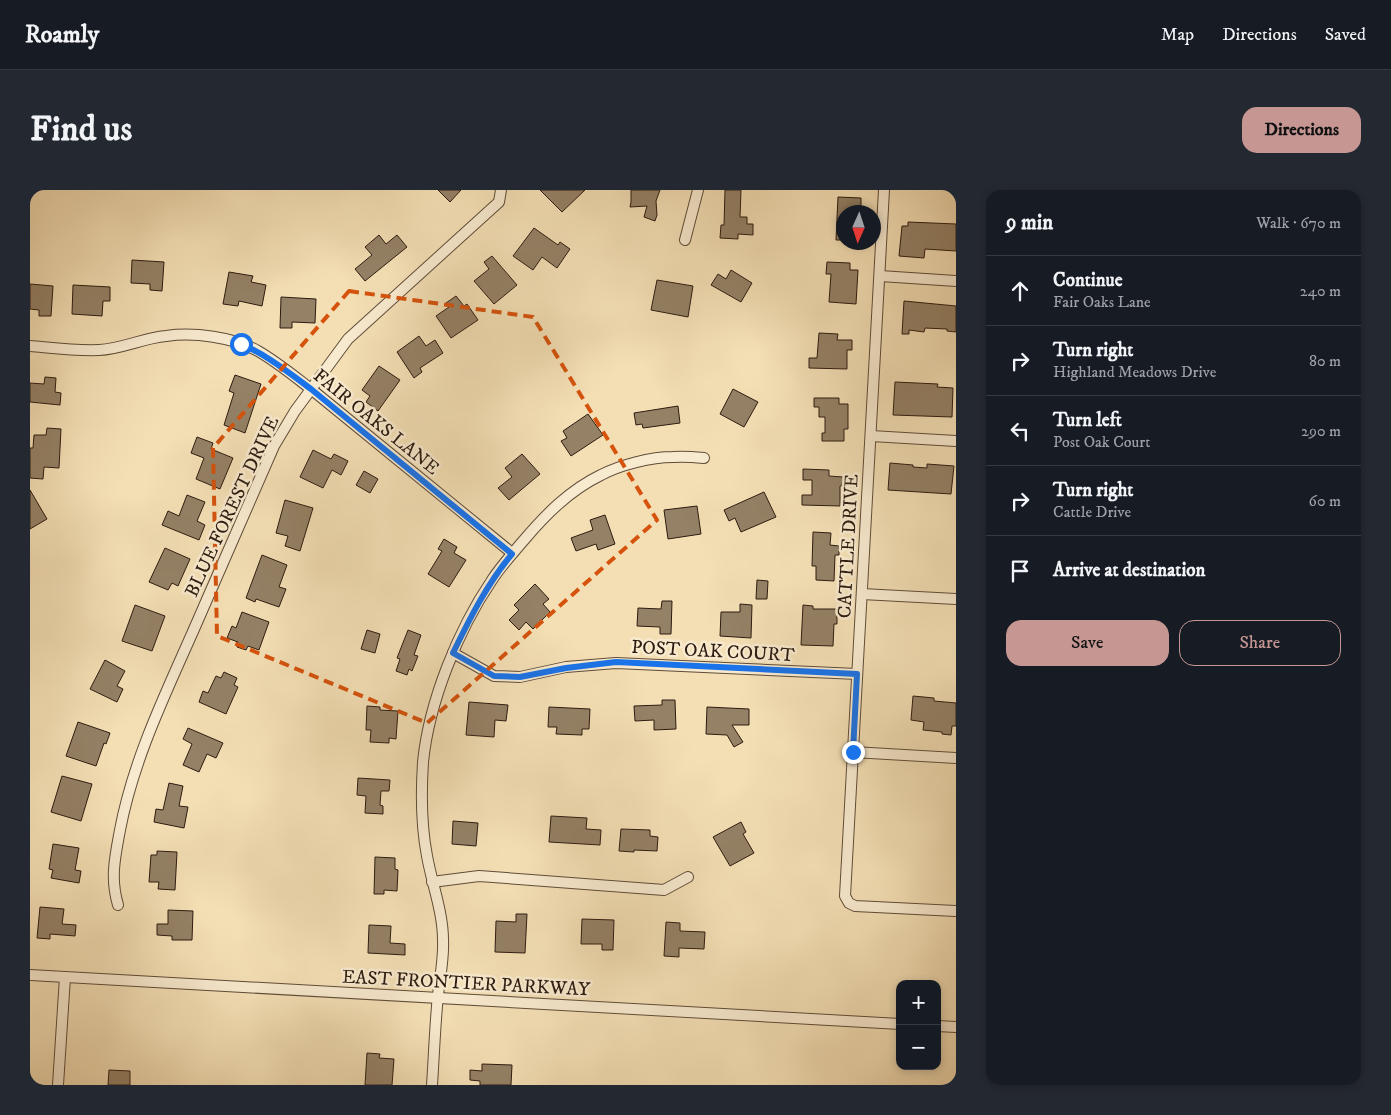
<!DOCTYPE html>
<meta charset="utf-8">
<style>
:root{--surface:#171b24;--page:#242831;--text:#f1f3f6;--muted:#9ea1a6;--line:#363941;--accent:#c59692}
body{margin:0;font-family:"IM FELL DW Pica",serif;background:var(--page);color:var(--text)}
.controls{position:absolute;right:15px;bottom:15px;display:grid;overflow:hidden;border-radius:10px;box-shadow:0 2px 8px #0003}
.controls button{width:45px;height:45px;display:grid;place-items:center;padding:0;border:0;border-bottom:1px solid var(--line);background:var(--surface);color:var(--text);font:25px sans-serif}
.compass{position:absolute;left:806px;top:15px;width:45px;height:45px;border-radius:50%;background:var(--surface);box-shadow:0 2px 8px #0003;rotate:183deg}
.stop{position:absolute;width:15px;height:15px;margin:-11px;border:4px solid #1a73e8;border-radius:50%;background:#fff}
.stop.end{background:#1a73e8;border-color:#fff;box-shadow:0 1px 5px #0008}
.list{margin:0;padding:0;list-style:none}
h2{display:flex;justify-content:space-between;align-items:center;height:65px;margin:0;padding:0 20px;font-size:21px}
h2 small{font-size:16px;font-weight:400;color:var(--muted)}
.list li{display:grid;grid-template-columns:32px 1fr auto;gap:15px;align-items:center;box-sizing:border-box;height:70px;padding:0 20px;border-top:1px solid var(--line)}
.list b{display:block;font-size:19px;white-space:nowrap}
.list p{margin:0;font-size:16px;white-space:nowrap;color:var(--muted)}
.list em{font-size:16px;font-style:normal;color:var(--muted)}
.actions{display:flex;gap:10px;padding:15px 20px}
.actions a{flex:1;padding:11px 0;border:1px solid var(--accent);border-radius:15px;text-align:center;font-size:18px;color:var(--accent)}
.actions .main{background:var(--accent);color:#111}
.icon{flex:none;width:28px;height:28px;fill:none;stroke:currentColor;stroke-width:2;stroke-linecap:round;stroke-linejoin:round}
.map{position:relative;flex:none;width:926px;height:895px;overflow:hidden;border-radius:15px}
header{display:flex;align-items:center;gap:30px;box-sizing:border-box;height:70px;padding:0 25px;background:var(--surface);border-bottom:1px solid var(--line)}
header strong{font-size:24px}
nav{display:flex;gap:28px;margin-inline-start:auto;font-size:18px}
.intro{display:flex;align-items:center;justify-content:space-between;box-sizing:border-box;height:120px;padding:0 30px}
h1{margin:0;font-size:35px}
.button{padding:12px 22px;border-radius:15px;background:var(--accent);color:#111;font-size:18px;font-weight:700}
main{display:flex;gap:30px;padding:0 30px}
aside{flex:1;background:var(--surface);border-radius:15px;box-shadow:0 2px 8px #0003}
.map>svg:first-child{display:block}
.building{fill:#948166;stroke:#2d1b10}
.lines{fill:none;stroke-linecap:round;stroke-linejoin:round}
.minor-casing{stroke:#5f4c39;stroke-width:12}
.minor{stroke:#f8eacf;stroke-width:10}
.route{stroke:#1a73e8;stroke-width:6}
.marked{fill:none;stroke:#d5530c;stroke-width:4;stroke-dasharray:10 6;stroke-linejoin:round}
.labels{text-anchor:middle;stroke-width:5;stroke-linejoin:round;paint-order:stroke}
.street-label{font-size:19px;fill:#2d1b10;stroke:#f8eacf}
</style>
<header>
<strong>Roamly</strong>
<nav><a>Map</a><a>Directions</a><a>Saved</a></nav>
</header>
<div class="intro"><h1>Find us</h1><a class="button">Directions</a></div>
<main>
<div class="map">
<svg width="926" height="895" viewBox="0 0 926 895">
<rect width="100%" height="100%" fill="#f4dfb5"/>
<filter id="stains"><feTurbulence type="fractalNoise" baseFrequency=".004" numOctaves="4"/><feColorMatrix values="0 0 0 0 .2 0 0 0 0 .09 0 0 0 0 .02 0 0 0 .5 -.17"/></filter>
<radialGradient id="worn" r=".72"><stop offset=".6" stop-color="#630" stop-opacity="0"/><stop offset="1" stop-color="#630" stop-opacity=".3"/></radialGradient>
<!-- building -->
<g class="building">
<polygon points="408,0 431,0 420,12"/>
<polygon points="510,0 555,0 532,22"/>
<polygon points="601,0 630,0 626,11 627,25 625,31 614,27 617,16 600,17 601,12"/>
<polygon points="695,0 711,0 710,27 717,27 717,34 723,34 723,45 708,44 708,49 690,48 691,35 694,35"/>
<polygon points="808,7 831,8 831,22 814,22 814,50 806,50"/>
<polygon points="878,32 926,34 926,61 895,59 894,68 869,66 872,36 878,36"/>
<polygon points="504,38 528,55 530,52 540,59 527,78 512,67 503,80 483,66"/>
<polygon points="349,45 356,54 367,45 377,57 335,91 325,79 342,65 335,57"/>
<polygon points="462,66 487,95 464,114 444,91 459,79 454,72"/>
<polygon points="102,70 134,72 132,101 120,100 120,94 101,93"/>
<polygon points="797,72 820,73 820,80 828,80 826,114 799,112 801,84 796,84"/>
<polygon points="701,80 722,93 711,112 681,95 688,84 696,89"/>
<polygon points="199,82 223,86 221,92 236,95 232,116 209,111 208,116 193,114"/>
<polygon points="627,90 663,96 658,127 621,120"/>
<polygon points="0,94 23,96 21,126 9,126 9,120 0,119"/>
<polygon points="43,95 80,97 80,111 73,111 72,126 42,124"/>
<polygon points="426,106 434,116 437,114 448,130 421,148 406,126 419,117 416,113"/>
<polygon points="251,107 286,109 285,133 262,132 262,138 250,138"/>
<polygon points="874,111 926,116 926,142 917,141 917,139 895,138 894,142 879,140 879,144 872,144"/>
<polygon points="789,143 808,144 807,150 822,150 822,160 817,160 817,179 779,178 779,168 787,168"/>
<polygon points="389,146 396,156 405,150 413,163 390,178 392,182 384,188 367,162"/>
<polygon points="349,176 370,190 348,221 336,212 340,206 332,200"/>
<polygon points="205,185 231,194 215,243 194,235 204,203 199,201"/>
<polygon points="15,187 26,188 25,202 31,203 30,215 0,212 0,193 14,194"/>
<polygon points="865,192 908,194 907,197 923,198 922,227 863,225"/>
<polygon points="703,199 728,212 714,237 690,224"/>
<polygon points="784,208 809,208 809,214 818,214 818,239 814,239 814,251 792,251 792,243 795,243 795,227 789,227 789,217 784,217"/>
<polygon points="648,216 650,233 613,238 612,234 606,235 604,223"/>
<polygon points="558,224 573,245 541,266 531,251 537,248 533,241"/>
<polygon points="17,238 31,239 29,278 14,277 13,289 0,288 0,258 3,258 4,245 16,245"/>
<polygon points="167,247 183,253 181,259 203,268 190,299 166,289 174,268 161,263"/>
<polygon points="283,260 301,269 304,264 318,271 311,285 302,280 293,298 270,287"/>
<polygon points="492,264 510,284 479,310 468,298 482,287 475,278"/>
<polygon points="860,273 883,275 883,277 897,278 897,274 924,276 921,304 858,300"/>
<polygon points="773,279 799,280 799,286 813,287 812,296 810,296 810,316 772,315 772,305 782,305 782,290 773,290"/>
<polygon points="334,281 348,289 340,303 326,295"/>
<polygon points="0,300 17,329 0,339"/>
<polygon points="734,302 746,327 711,342 705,328 699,331 694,320"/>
<polygon points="157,305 175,312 167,331 175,335 169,350 132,335 138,321 149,326"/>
<polygon points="255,310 283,318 270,361 255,356 258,346 246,343"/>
<polygon points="667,316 671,344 638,349 634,320"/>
<polygon points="575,325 585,354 568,360 566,354 546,361 541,348 563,340 560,330"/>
<polygon points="783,342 801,343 800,355 809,356 809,365 805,365 804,391 786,390 786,376 782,376"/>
<polygon points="414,349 427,357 424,363 436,370 419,397 398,384 412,361 408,359"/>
<polygon points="135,358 160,369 148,396 142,393 138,400 119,392"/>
<polygon points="232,365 257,375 249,397 256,399 249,417 226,409 225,412 216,408"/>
<polygon points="727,390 738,391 737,409 726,409"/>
<polygon points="505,394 519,409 513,414 520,422 503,439 496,432 489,440 479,430 489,420 484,415"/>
<polygon points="632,411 642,411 641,444 630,444 630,437 607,436 608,418 631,419"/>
<polygon points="710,414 722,415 721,448 690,446 691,422 710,422"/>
<polygon points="105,415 135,426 122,461 92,451"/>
<polygon points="773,415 783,416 783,419 807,419 807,434 804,434 803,456 771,455"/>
<polygon points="212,422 239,432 229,460 218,456 216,460 207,457 208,452 197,448 202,436 206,438"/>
<polygon points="337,440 350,444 345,463 331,459"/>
<polygon points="378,440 391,445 384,465 388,466 382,481 379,479 377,485 366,481 370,469 367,468"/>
<polygon points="75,470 95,481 87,496 93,499 87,512 60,499"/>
<polygon points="194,482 207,488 204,495 208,497 196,524 169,512 173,501 178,503 186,486 191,488"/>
<polygon points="883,506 904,508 904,511 926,513 926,536 922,536 921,545 912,544 912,542 893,540 894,532 881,530"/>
<polygon points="632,510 645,510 646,539 624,540 624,530 605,531 604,516 632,515"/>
<polygon points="439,512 478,515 476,531 465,530 464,547 436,545"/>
<polygon points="337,516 350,517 350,520 368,521 366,549 359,548 359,553 340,552 341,540 336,540"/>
<polygon points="519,517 560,519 559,539 552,539 552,545 526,544 527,537 518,537"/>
<polygon points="677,517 719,519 719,535 702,535 713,552 704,557 697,545 676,544"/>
<polygon points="48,532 80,543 76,554 74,553 66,576 36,566"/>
<polygon points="158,538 193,553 186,568 177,564 169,582 153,575 162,554 153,549"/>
<polygon points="32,586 62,594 51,631 21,622"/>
<polygon points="328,588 360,590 359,601 351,601 350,615 353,616 353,624 335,623 336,606 327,605"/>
<polygon points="139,593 153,596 149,616 158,617 154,638 124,632 126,619 133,620"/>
<polygon points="521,626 557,628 556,639 571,640 570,655 519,652"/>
<polygon points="423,631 448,633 446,656 422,654"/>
<polygon points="711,632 716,642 713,644 724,663 700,676 683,647"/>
<polygon points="591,639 620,640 620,646 628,647 627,661 604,660 604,662 589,661"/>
<polygon points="23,654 49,658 45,680 51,681 49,693 21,688 23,680 19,679"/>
<polygon points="127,661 147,662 145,700 128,699 129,692 119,692 121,665 127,665"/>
<polygon points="345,667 365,668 365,679 368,680 367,701 354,700 354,704 344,704"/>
<polygon points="10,717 34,719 32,734 46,735 45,746 20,744 20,749 7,748"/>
<polygon points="138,720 163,721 162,750 142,750 142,746 127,745 127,734 138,734"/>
<polygon points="486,724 497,724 495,763 465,762 466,731 486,732"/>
<polygon points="552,729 584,730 583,760 572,760 572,754 551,754"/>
<polygon points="636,732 650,733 650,741 675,742 674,759 649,758 649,767 634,766"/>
<polygon points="339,735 361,736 360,753 375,754 375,765 338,763"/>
<polygon points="337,863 350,864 349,868 364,869 362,895 335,895"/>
<polygon points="452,874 482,875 481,895 450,895 450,891 440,890 440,880 452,881"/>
<polygon points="79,880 100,881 100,895 78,895"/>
</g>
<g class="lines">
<defs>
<g id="minor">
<polyline points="854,0 815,706 819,713 825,716 926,721"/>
<polyline points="655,50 668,0"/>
<polyline points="850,86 926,91"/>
<path d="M0,156C23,158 46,161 69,160C92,159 113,148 136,146C164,142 203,147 228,161C247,172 264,186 281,199L482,363"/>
<polyline points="841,246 926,251"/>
<polyline points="832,404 926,409"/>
<polyline points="423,463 464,486 490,487 536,477 586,473 827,484"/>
<polyline points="823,562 926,568"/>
<polyline points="402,692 449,686 634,700 658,687"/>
<path d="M88,715C80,688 85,667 90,640C104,566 138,499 168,430C193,372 219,314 244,256L265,221L318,149L469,12L471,0"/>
<polyline points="0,785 870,834"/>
<polyline points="907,836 926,837"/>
<polyline points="28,895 35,787"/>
<path d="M402,895C404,865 405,835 408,805C410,787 414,768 413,750C413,722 402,694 397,666C391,635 391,603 393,572C399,512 428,440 462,390C471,376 483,363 494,350C516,324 540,300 571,285C590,275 621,267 643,267C653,266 664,267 674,268"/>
</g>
</defs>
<!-- minor casing -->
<use href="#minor" class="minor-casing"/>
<!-- minor -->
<use href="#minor" class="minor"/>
</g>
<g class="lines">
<!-- route -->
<path class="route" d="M211,154C237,165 258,182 281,199L482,364C457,394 440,428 423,463L464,486L490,487L536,478L586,472L827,484L823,562"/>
</g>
<!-- marked area -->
<path class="marked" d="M319,101L503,127L627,330L397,533L187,446L183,258Z"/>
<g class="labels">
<!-- street labels -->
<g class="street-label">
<text transform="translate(347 231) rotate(39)" y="7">FAIR OAKS LANE</text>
<text transform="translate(201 316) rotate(-65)" y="7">BLUE FOREST DRIVE</text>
<text transform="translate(817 356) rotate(-87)" y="7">CATTLE DRIVE</text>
<text transform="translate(683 460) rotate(3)" y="7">POST OAK COURT</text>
<text transform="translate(436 792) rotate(3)" y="7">EAST FRONTIER PARKWAY</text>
</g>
</g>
<rect width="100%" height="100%" filter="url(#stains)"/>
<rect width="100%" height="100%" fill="url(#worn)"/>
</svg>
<div class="controls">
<button>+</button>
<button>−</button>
</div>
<svg class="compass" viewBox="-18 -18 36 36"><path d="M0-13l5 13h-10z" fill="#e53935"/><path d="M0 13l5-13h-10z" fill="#9ea1a6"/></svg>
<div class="stop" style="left:211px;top:154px"></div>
<div class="stop end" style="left:823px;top:562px"></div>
</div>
<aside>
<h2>9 min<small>Walk · 670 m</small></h2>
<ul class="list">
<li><svg class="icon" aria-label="ahead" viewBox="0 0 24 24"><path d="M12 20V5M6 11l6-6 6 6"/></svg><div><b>Continue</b><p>Fair Oaks Lane</p></div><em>240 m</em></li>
<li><svg class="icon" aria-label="right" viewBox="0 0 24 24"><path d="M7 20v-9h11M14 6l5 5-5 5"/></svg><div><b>Turn right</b><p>Highland Meadows Drive</p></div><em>80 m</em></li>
<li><svg class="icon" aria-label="left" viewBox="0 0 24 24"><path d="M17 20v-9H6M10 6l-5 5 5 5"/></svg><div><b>Turn left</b><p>Post Oak Court</p></div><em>290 m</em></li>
<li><svg class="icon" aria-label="right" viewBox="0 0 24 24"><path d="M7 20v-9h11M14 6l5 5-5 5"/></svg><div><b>Turn right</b><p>Cattle Drive</p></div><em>60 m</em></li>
<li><svg class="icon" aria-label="arrive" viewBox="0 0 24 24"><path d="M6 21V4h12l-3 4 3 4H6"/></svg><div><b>Arrive at destination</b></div></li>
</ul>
<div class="actions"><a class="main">Save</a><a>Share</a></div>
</aside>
</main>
